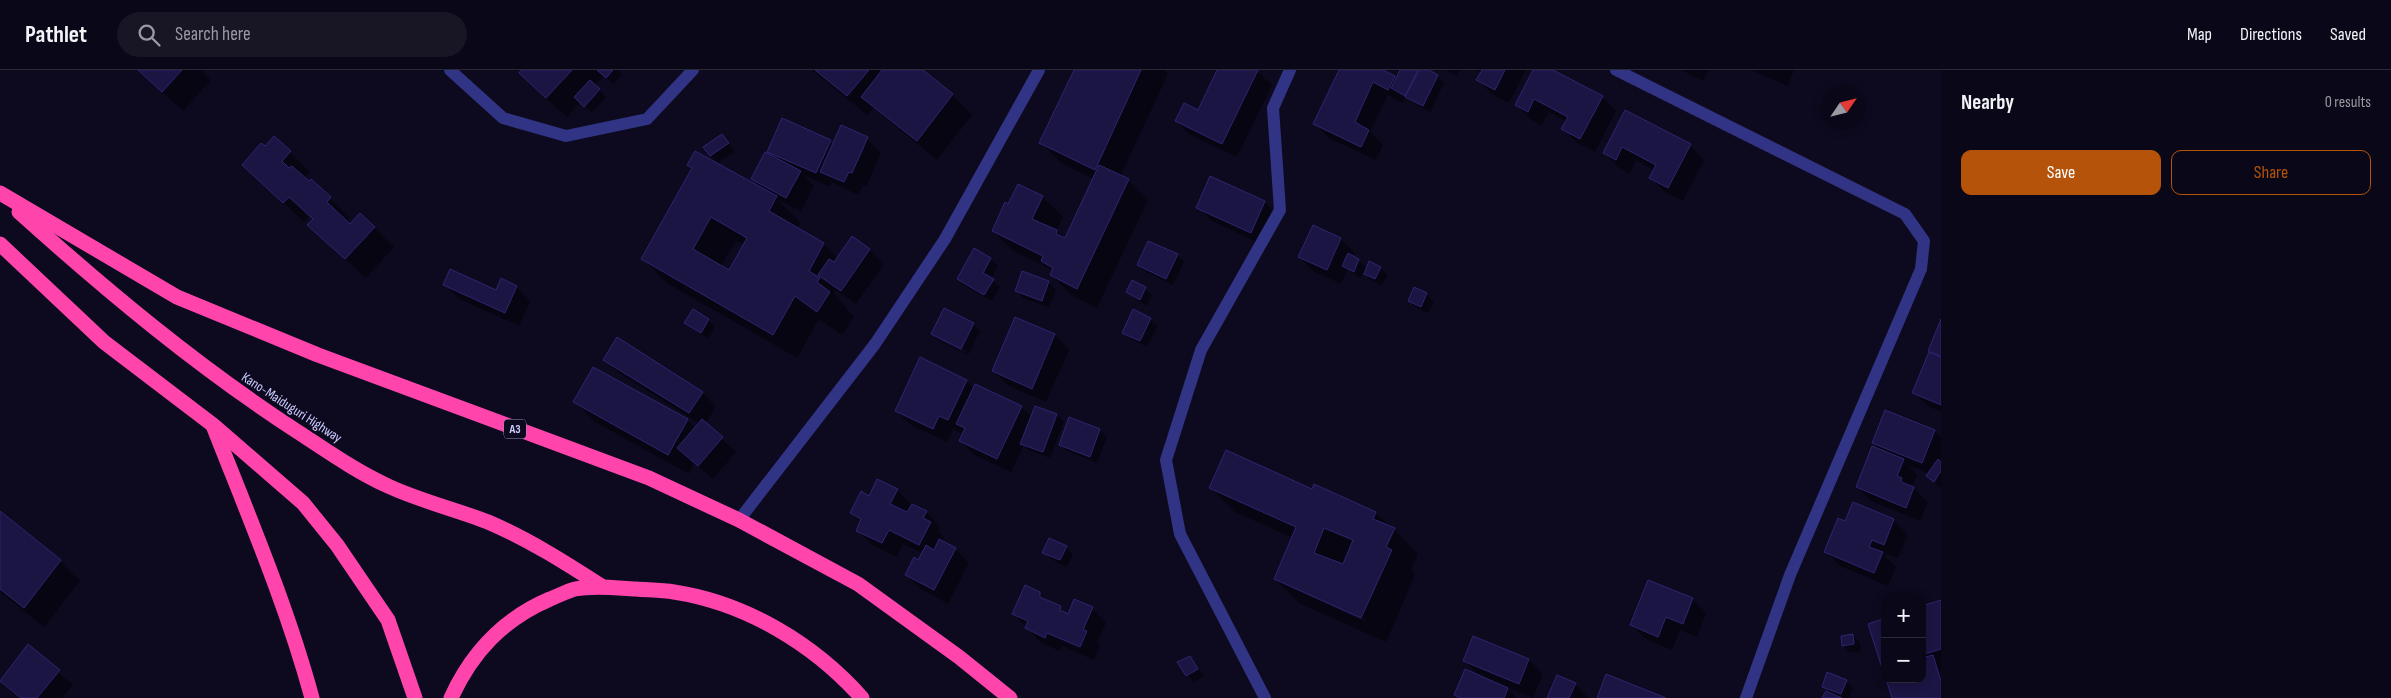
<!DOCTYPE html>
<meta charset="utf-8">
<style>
:root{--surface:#0a0818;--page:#181625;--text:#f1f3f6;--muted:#999aa2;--line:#2a2937;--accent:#b45309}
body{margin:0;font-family:"Sofia Sans Condensed",sans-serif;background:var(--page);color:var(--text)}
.controls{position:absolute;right:15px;bottom:15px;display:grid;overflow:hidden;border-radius:10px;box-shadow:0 2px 8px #0003}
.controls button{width:45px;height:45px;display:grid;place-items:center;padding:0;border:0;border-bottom:1px solid var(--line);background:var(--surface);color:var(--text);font:25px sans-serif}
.compass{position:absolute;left:1821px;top:15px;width:45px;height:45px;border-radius:50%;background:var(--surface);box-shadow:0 2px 8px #0003;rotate:55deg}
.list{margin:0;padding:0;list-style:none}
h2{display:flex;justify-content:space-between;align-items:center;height:65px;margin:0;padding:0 20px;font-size:21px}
h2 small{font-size:16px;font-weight:400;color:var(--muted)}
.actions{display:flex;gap:10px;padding:15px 20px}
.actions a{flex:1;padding:11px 0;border:1px solid var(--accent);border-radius:10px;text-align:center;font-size:18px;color:var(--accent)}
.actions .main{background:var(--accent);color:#fff}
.icon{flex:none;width:28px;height:28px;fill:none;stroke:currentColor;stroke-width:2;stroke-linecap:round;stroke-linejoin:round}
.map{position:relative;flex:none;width:1941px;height:628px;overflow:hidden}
header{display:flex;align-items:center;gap:30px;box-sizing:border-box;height:70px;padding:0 25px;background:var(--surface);border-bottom:1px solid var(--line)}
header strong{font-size:24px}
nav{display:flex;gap:28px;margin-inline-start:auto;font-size:18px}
.search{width:350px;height:45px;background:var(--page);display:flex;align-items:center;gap:12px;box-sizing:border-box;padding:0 18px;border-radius:28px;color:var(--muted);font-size:19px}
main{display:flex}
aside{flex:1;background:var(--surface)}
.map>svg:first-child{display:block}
.shadow{fill:#0007;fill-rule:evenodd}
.building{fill:#1b1543;stroke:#2e2571;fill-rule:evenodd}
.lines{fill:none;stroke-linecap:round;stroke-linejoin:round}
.street{stroke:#313484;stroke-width:12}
.highway{stroke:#ff45ac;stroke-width:15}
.labels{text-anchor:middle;stroke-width:4.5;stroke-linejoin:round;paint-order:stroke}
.shield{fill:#0d0a20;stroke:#9290bc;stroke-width:1}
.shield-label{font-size:12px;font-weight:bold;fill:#cbcaff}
.street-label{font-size:14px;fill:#cbcaff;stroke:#0d0a20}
</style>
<header>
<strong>Pathlet</strong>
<div class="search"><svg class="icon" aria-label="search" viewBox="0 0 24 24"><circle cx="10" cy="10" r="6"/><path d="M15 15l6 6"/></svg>Search here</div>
<nav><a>Map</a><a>Directions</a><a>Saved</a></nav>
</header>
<main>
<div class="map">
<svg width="1941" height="628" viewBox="0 0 1941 628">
<rect width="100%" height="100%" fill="#0d0a20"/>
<!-- shadow -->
<g class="shadow">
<polygon points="139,0 201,0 211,10 183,41"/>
<polygon points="523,0 618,0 622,4 613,14 604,6 595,16 606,27 592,43 580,32 567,47 540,23"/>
<polygon points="812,0 921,0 952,25 972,45 937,90 874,38 867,45"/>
<polygon points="1075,0 1165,0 1168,4 1120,107 1128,110 1148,130 1097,238 1071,225 1051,205 1053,201 1049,198 1013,181 993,161 1018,115 1043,127 1063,147 1056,161 1066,169 1094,109 1061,93 1041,73"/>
<polygon points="1215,0 1255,0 1272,15 1237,87 1190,65 1176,51 1198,42 1217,2"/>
<polygon points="1341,0 1380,0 1397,10 1401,1 1399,0 1417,0 1418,2 1429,0 1444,13 1430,42 1405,28 1403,33 1388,25 1370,62 1383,75 1376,90 1329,68 1315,54"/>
<polygon points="1445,0 1460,0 1457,6"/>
<polygon points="1476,0 1526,0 1509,33 1492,24 1478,10 1482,3"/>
<polygon points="1534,0 1551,0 1602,27 1616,41 1595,82 1577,73 1563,59 1567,52 1549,42 1542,55 1530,49 1516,34"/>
<polygon points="1681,0 1709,0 1703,11"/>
<polygon points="1751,0 1794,0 1788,16"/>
<polygon points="1626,42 1690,75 1704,90 1683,131 1665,122 1651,108 1654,100 1636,90 1630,103 1618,97 1604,83"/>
<polygon points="722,65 735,81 718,93 705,78"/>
<path d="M867,69L881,83L866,117L863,115L858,125L832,112L830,117L804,105L814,116L801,141L778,130L800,152L797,159L824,174L838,189L869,180L884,194L856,234L836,220L834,224L854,247L842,265L819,249L797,288L667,213L642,188L693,100L688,95L763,119L752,108L774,87L769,82L830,71L834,75ZM736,171L744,175L729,201L721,196Z"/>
<polygon points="265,78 290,82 310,102 304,109 309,113 311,111 350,148 346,152 350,156 374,157 394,177 366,208 309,155 314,150 309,146 304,152 243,95"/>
<polygon points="1264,132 1279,146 1265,176 1212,151 1198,137"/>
<polygon points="1340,169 1355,183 1353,187 1368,199 1380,198 1388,205 1382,216 1372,211 1363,202 1361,208 1347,200 1341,214 1313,201 1299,187"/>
<polygon points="1177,185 1184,192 1173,215 1146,202 1139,195"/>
<polygon points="990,189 998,196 991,209 1000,217 992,231 965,216 958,209"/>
<polygon points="1048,212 1056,220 1049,237 1023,228 1016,220"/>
<polygon points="445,215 496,222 516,217 530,231 519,256 459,229"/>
<polygon points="1145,218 1152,225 1147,236 1135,229 1128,222"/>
<polygon points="1414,219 1426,224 1434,232 1428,243 1416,238 1409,231"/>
<polygon points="1015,249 1055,265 1069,280 1046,332 1007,315 993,301"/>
<polygon points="1150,249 1157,256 1147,277 1131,269 1124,262"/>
<polygon points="708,250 715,257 708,269 686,253"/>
<polygon points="1941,253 1941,342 1928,336 1913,322"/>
<path d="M973,254L980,261L968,285L939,271L932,264ZM939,267L967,281L966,283L939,270Z"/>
<polygon points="605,289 702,322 716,337 705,354 736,382 713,409 694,393 689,404 595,352 575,332 687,350 696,358 700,354 619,303"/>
<polygon points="966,311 974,318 1021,337 1032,347 1035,337 1057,345 1064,352 1050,388 1029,380 1024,375 1011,402 975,385 960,371 963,364 953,359 947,372 911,355 896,341"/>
<polygon points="1070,348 1100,360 1107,367 1097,393 1067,381 1060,374"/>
<polygon points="1934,361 1941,367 1941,418 1928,406 1930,404 1908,395 1917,405 1912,417 1928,432 1920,451 1871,431 1857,417 1882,382 1873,373"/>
<path d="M1211,418L1313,420L1375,443L1394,459L1418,484L1411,500L1415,505L1386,572L1299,533L1275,509L1293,468L1235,442ZM1303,521L1367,550L1366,552L1303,523Z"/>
<polygon points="897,420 911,434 926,442 940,456 938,461 944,467 942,472 955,479 969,493 948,534 921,519 906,505 923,483 903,474 897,487 872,475 857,460 861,453 852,443 869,427"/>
<polygon points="1854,434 1894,451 1908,465 1898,488 1886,484 1885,486 1896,497 1888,516 1840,496 1826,481 1846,453"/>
<polygon points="0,443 60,491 80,511 44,557 0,522"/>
<polygon points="1066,477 1073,484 1067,497 1051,489 1044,482"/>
<polygon points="1039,523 1068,545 1092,538 1106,553 1097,573 1100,576 1094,590 1062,576 1059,581 1040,572 1013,543"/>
<polygon points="1692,529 1706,543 1697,567 1680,560 1672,580 1646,569 1631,555"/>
<polygon points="1941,531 1941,628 1893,628 1922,609 1922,537"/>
<polygon points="1853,565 1860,572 1861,581 1850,583 1843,576 1842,567"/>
<polygon points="1474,567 1529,590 1543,604 1533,628 1504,616 1517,628 1459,628 1455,625 1480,606 1464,591"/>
<polygon points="28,576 73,615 62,628 20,628 1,610"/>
<polygon points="1190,587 1204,606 1194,612 1187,605"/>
<polygon points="1846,611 1853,618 1849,628 1824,628 1832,625 1823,616"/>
<polygon points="1575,614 1589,628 1548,628"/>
</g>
<!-- building -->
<g class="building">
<polygon points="138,0 182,0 162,22"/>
<polygon points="521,0 572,0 546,28 519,3"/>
<polygon points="597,0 613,0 606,8"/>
<polygon points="815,0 869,0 847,26"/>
<polygon points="882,0 923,0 953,24 917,71 861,27"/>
<polygon points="1074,0 1141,0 1095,100 1039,73"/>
<polygon points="1217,0 1258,0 1222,74 1175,51 1184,33 1198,40"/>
<polygon points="1339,0 1383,0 1395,6 1388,20 1373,12 1355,52 1369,60 1361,77 1313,54"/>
<polygon points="1400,0 1418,0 1405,26 1391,18"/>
<polygon points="1419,0 1429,0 1438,5 1423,36 1405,27"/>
<polygon points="1482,0 1505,0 1495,20 1476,10"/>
<polygon points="1533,0 1553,0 1603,26 1580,69 1561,59 1568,47 1534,29 1528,42 1515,35"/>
<polygon points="590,10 600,19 584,37 574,27"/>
<polygon points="1625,40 1691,74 1668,118 1649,108 1656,95 1622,77 1616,90 1603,83"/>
<polygon points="782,48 831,70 816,103 767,82"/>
<polygon points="841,55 868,67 852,103 849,102 844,112 820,102"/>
<polygon points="722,64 729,73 710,86 703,77"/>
<polygon points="274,66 291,81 282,91 289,98 292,96 309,111 311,109 331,127 327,132 350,154 360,143 375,157 345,189 307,155 313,149 289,127 283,133 242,95 261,73 265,76"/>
<path d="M695,81L777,126L769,141L824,173L809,201L820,208L817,212L830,222L817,242L795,226L773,265L641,189L692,98L687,95ZM711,147L747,168L729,200L693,179Z"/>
<polygon points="765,82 801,101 786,128 751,109"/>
<polygon points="1099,95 1129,109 1077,219 1050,205 1053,198 1041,191 1043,186 992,161 1005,132 1008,134 1018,114 1043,126 1032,149 1057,160 1056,164 1065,168"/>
<polygon points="1210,106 1265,131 1251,163 1196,138"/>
<polygon points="1313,155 1341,168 1327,200 1298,187"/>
<polygon points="852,166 870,179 841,221 818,205 829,189 834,192"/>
<polygon points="1148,171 1178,184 1166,209 1137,195"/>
<polygon points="974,178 991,188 983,203 994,209 984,225 957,209"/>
<polygon points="1348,183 1359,189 1354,202 1342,196"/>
<polygon points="1369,191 1381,197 1375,209 1364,204"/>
<polygon points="450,199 496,220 501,208 517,216 505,243 443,215"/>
<polygon points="1022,201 1049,211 1042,231 1015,221"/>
<polygon points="1132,210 1146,217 1140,230 1126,222"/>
<polygon points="1414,217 1427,223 1421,237 1408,231"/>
<polygon points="944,238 974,253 961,279 931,264"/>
<polygon points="693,239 709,249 701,263 684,253"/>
<polygon points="1133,239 1151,248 1140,271 1122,263"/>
<polygon points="1015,247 1055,264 1032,319 992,301"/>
<polygon points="1941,249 1941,286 1928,281"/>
<polygon points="617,267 703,322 689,343 603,290"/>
<polygon points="1929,282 1941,287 1941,335 1912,323"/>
<polygon points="920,287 967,310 948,350 939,346 933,359 895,341"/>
<polygon points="593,297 688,349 668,385 573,332"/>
<polygon points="975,314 1022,336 997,389 959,371 965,358 956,354"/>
<polygon points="1035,336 1057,344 1043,382 1020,374"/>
<polygon points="1885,340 1935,360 1922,393 1872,373"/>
<polygon points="1069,347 1100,359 1090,387 1059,375"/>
<polygon points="702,349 723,367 698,396 677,378"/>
<polygon points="1872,376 1904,389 1897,406 1902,408 1901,412 1914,417 1906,438 1856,417"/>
<path d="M1226,380L1312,419L1314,414L1376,442L1373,449L1395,458L1386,477L1392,480L1361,548L1274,509L1296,457L1209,418ZM1324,458L1353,470L1343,494L1314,483Z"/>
<polygon points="1938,389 1941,392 1941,401 1934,412 1926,406"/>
<polygon points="877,409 898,419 890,434 907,442 912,434 927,441 923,448 931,452 919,475 889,460 882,473 856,461 861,449 850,443 861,421 869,426"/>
<polygon points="1853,432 1894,449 1884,475 1872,470 1869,477 1883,482 1874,503 1824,482 1838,448 1845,451"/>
<polygon points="0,441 61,490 24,538 0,519"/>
<polygon points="1049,468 1067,476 1060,490 1042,483"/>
<polygon points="939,469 956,478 934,520 905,505 914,487 918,490 926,475 934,480"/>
<polygon points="1648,510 1693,528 1683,554 1666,547 1658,567 1630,555"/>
<polygon points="1025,515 1040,522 1040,527 1061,536 1060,540 1068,544 1074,529 1093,537 1083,560 1087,561 1080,577 1047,563 1045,568 1025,558 1028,551 1012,544"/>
<polygon points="1941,530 1941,579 1922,585 1922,536"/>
<polygon points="1885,548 1885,597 1882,598 1868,554"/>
<polygon points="1853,564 1854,574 1842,576 1841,566"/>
<polygon points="1473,566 1529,589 1519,614 1463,591"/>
<polygon points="28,574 60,600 37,628 21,628 0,611"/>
<polygon points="1933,585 1941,611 1941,628 1892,628 1886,609 1922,609 1922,588"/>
<polygon points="1190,586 1198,599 1186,606 1177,592"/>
<polygon points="1465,599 1508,618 1504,628 1460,628 1454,625"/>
<polygon points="1827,602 1847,610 1841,624 1822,617"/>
<polygon points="1606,604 1666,628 1597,628"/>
<polygon points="1557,605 1576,613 1569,628 1547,628"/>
<polygon points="1826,621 1842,628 1822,628"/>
</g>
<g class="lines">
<!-- street -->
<g class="street">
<polyline points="450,0 503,48 566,66 647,49 693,0"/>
<polyline points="1616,0 1905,144 1924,171 1921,199 1790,505 1746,628"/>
<polyline points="739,450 875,274 945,169 1039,0"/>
<polyline points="1265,628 1180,464 1166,390 1201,280 1280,140 1273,38 1290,0"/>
</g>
<!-- highway -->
<g class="highway">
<polyline points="0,123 177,227 318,285 649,408 739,450 858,514 959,587 1010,628"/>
<path d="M19,142C108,222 198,297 298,362C327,381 357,402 388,416C420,431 455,439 488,452C528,469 566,493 603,517"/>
<polyline points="0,174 104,272 213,355 303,433 337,475 388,550 415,628"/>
<path d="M214,358C249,447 287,536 312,628"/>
<path d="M451,628C472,582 503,549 550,529C558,526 567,521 575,519C595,515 616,518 636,519C648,520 661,520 674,522C746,533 814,574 862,628"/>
</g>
</g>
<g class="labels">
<!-- shield labels -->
<rect class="shield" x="504" y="349.5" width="22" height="19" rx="4"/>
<g class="shield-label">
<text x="515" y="363">A3</text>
</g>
<!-- street labels -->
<g class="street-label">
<text transform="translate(292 337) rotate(33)" y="5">Kano-Maiduguri Highway</text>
</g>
</g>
</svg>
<div class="controls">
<button>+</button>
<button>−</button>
</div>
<svg class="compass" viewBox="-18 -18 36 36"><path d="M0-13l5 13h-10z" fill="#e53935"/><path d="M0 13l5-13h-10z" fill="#999aa2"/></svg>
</div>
<aside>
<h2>Nearby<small>0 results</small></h2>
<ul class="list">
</ul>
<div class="actions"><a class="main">Save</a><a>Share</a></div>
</aside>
</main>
